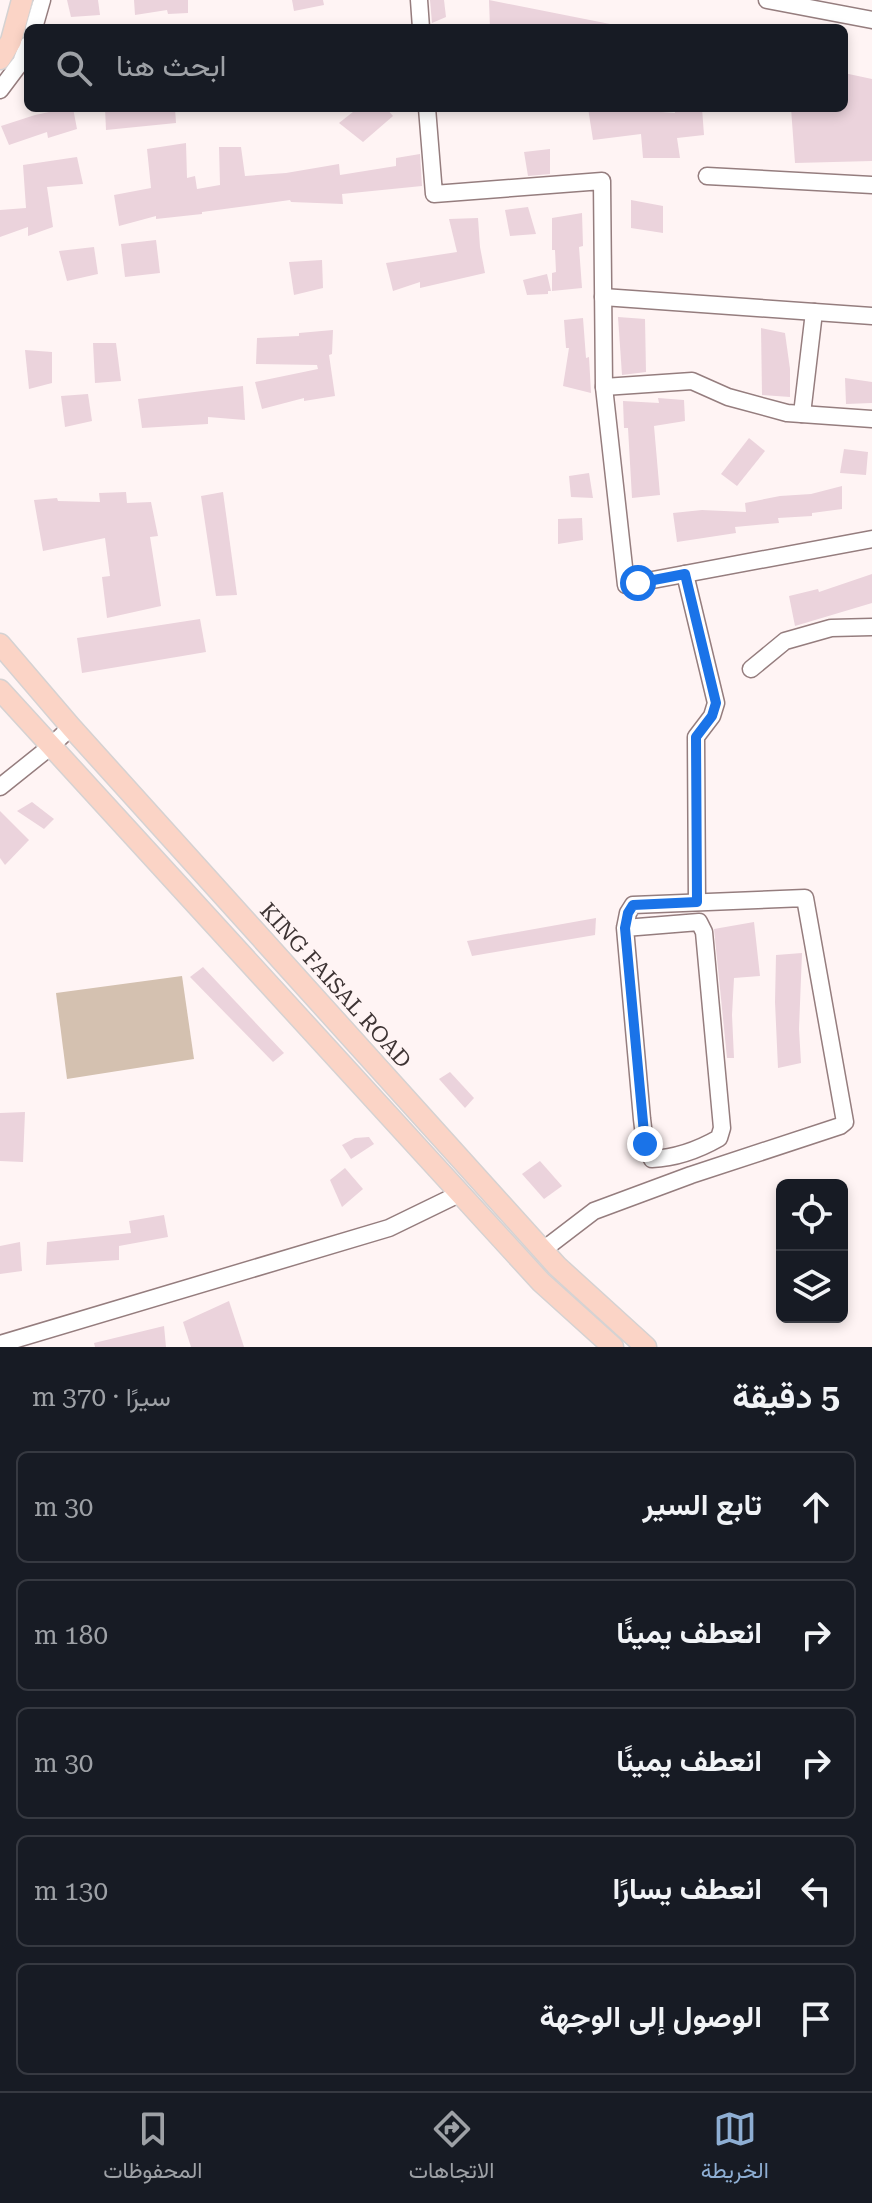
<!DOCTYPE html>
<html lang="ar">
<meta charset="utf-8">
<style>
:root{--surface:#171b24;--page:#242831;--text:#f1f3f6;--muted:#9ea1a6;--line:#363941;--accent:#8eaed3}
body{margin:0;font-family:"Roboto Serif",Vazirmatn,serif;background:var(--page);color:var(--text);direction:rtl}
.controls{position:absolute;right:24px;bottom:24px;display:grid;overflow:hidden;border-radius:12px;box-shadow:0 4px 12px #0003}
.controls button{width:72px;height:72px;display:grid;place-items:center;padding:0;border:0;border-bottom:2px solid var(--line);background:var(--surface);color:var(--text);font:40px sans-serif}
.stop{position:absolute;width:24px;height:24px;margin:-18px;border:6px solid #1a73e8;border-radius:50%;background:#fff}
.stop.end{background:#1a73e8;border-color:#fff;box-shadow:0 2px 8px #0008}
.list{margin:0;padding:0;list-style:none}
h2{display:flex;justify-content:space-between;align-items:center;height:104px;margin:0;padding:0 32px;font-size:34px}
h2 small{font-size:26px;font-weight:400;color:var(--muted)}
.list li{display:grid;grid-template-columns:52px 1fr auto;gap:24px;align-items:center;box-sizing:border-box;height:112px;margin:0 16px 16px;padding:0 16px;border:2px solid var(--line);border-radius:12px}
.list b{display:block;font-size:30px;white-space:nowrap}
.list em{font-size:26px;font-style:normal;color:var(--muted)}
.icon{flex:none;width:44px;height:44px;fill:none;stroke:currentColor;stroke-width:2;stroke-linecap:round;stroke-linejoin:round}
.map{position:relative;flex:none;width:872px;height:1347px;overflow:hidden;direction:ltr}
.search{position:absolute;background:var(--surface);box-shadow:0 4px 12px #0003;left:24px;right:24px;top:24px;height:88px;display:flex;align-items:center;gap:20px;box-sizing:border-box;padding:0 28px;border-radius:12px;color:var(--muted);font-size:30px}
.sheet{height:744px;background:var(--surface)}
nav{display:flex;justify-content:space-around;align-items:center;box-sizing:border-box;height:112px;border-top:2px solid var(--line);background:var(--surface);font-size:22px;color:var(--muted)}
nav a{display:grid;justify-items:center;gap:4px}
nav .on{color:var(--accent)}
.map>svg:first-child{display:block}
.green{fill:#d4c1b0}
.building{fill:#ebd3dc}
.lines{fill:none;stroke-linecap:round;stroke-linejoin:round}
.minor-casing{stroke:#957d7e;stroke-width:19}
.major-casing{stroke:#d5d2d2;stroke-width:23}
.minor{stroke:#fff;stroke-width:16}
.major{stroke:#fbd4c6;stroke-width:20}
.route{stroke:#1a73e8;stroke-width:10}
.labels{text-anchor:middle;stroke-width:8;stroke-linejoin:round;paint-order:stroke}
.street-label{font-size:22px;fill:#3e3434;stroke:#fff4f4}
</style>
<div class="map">
<svg width="872" height="1347" viewBox="0 0 872 1347">
<rect width="100%" height="100%" fill="#fff4f4"/>
<!-- green -->
<polygon class="green" points="182,976 194,1059 67,1079 56,993"/>
<!-- building -->
<g class="building">
<polygon points="67,0 98,0 100,15 71,17"/>
<polygon points="134,0 188,0 188,13 168,14 167,10 135,15"/>
<polygon points="292,0 323,0 324,5 294,11"/>
<polygon points="430,0 444,0 446,17 432,23"/>
<polygon points="489,0 610,24 609,28 490,28"/>
<polygon points="844,73 872,79 872,161 795,163 791,108 844,108"/>
<polygon points="68,108 73,108 77,129 48,138 47,132 9,145 1,126 35,115"/>
<polygon points="105,108 175,108 176,123 106,130"/>
<polygon points="358,108 386,108 393,116 363,142 339,123"/>
<polygon points="588,108 633,108 633,110 675,113 674,108 702,108 704,135 677,138 680,158 643,158 641,134 593,140"/>
<polygon points="186,143 187,178 195,176 197,189 220,185 219,147 241,147 245,176 286,173 339,164 340,175 396,166 396,158 420,154 422,186 342,194 343,204 291,202 290,200 202,212 202,214 156,219 156,216 119,226 114,195 151,188 147,149"/>
<polygon points="550,149 550,174 528,176 524,152"/>
<polygon points="77,157 83,184 47,187 53,227 28,236 28,227 0,237 0,210 26,208 23,165"/>
<polygon points="631,200 663,206 663,233 631,228"/>
<polygon points="528,207 536,234 510,236 505,210"/>
<polygon points="582,213 583,246 579,247 582,288 552,291 552,273 556,272 555,250 552,250 552,218"/>
<polygon points="478,218 480,247 485,273 420,288 420,282 393,291 386,263 457,252 449,219"/>
<polygon points="156,240 160,273 125,277 121,244"/>
<polygon points="94,247 98,274 67,281 59,251"/>
<polygon points="322,260 323,288 294,295 289,262"/>
<polygon points="547,274 551,291 548,291 548,294 527,295 523,280"/>
<polygon points="618,317 645,319 646,372 622,375"/>
<polygon points="583,318 586,358 589,357 591,393 563,386 569,348 566,348 564,320"/>
<polygon points="761,328 785,333 790,369 790,397 762,395"/>
<polygon points="333,330 332,354 329,355 335,396 304,401 304,398 262,409 255,382 318,369 317,365 256,364 257,338 299,336 299,333"/>
<polygon points="93,343 116,343 121,381 95,383"/>
<polygon points="25,350 52,352 52,383 29,389"/>
<polygon points="845,378 872,382 872,403 846,404"/>
<polygon points="243,386 245,420 208,417 208,424 142,428 138,399"/>
<polygon points="88,394 92,421 65,427 61,396"/>
<polygon points="658,398 684,400 685,421 654,426 660,495 632,498 628,428 624,428 623,401 659,403"/>
<polygon points="749,438 765,451 737,486 721,474"/>
<polygon points="844,449 868,452 866,475 840,473"/>
<polygon points="589,473 593,498 571,497 569,476"/>
<polygon points="842,486 842,509 812,513 812,516 778,518 779,523 735,527 736,533 677,542 673,513 702,510 746,512 745,503 780,496 811,494"/>
<polygon points="126,492 127,503 151,502 158,536 150,537 161,606 107,618 102,577 110,576 105,538 43,551 34,500 57,498 58,501 100,502 99,493"/>
<polygon points="223,492 237,595 216,596 201,496"/>
<polygon points="582,518 583,540 558,544 558,519"/>
<polygon points="872,574 872,603 795,626 789,596 818,589 819,592"/>
<polygon points="200,619 206,652 82,673 77,638"/>
<polygon points="32,802 54,819 44,829 17,811"/>
<polygon points="0,811 29,840 5,865 0,858"/>
<polygon points="596,918 595,935 472,956 467,941"/>
<polygon points="754,922 760,976 734,978 732,1015 734,1058 727,1058 714,929"/>
<polygon points="802,953 799,1029 801,1063 778,1068 775,1002 776,955"/>
<polygon points="203,967 284,1053 273,1062 190,977"/>
<polygon points="450,1072 474,1098 465,1108 439,1079"/>
<polygon points="25,1112 23,1162 0,1161 0,1113"/>
<polygon points="369,1137 374,1144 351,1159 342,1145 355,1138"/>
<polygon points="540,1161 562,1186 544,1199 522,1174"/>
<polygon points="345,1168 363,1189 342,1207 330,1180"/>
<polygon points="164,1215 168,1237 119,1246 119,1260 46,1265 47,1242 131,1233 129,1221"/>
<polygon points="20,1242 22,1271 0,1274 0,1246"/>
<polygon points="229,1301 244,1347 191,1347 183,1322"/>
<polygon points="164,1326 166,1347 95,1347 94,1343"/>
</g>
<g class="lines">
<defs>
<g id="minor">
<polyline points="419,0 421,28"/>
<polyline points="767,0 872,20"/>
<polyline points="34,28 42,0"/>
<polyline points="0,90 21,62 28,45"/>
<polyline points="427,108 434,194 602,181 604,387 626,585 872,539"/>
<polyline points="707,176 872,185"/>
<polyline points="603,297 872,316"/>
<polyline points="604,387 692,381 728,397 787,413 872,419"/>
<polyline points="802,414 814,312"/>
<polyline points="685,574 716,703 712,716 696,737 697,902"/>
<polyline points="751,669 785,641 831,628 872,627"/>
<polyline points="0,787 50,747 71,727"/>
<path d="M543,1250L594,1211L691,1175L840,1126L845,1122L805,898L633,905L628,913L625,928L642,1119L645,1144L652,1159C675,1158 698,1150 719,1138L722,1128L704,932L699,922L625,928"/>
<polyline points="0,1344 389,1228 459,1194"/>
</g>
<g id="major">
<polyline points="0,59 11,41 22,0"/>
<polyline points="0,644 71,727 557,1266 646,1347"/>
<polyline points="0,690 541,1282 613,1347"/>
</g>
</defs>
<!-- minor casing -->
<use href="#minor" class="minor-casing"/>
<!-- major casing -->
<use href="#major" class="major-casing"/>
<!-- minor -->
<use href="#minor" class="minor"/>
<!-- major -->
<use href="#major" class="major"/>
</g>
<g class="lines">
<!-- route -->
<polyline class="route" points="638,583 685,574 716,703 712,716 696,737 697,902 633,905 628,913 625,928 645,1144"/>
</g>
<g class="labels">
<!-- street labels -->
<g class="street-label">
<text transform="translate(336 985) rotate(48)" y="8">KING FAISAL ROAD</text>
</g>
</g>
</svg>
<div class="controls">
<button><svg class="icon" aria-label="locate" viewBox="0 0 24 24"><circle cx="12" cy="12" r="6"/><path d="M12 2v4M12 18v4M2 12h4M18 12h4"/></svg></button>
<button><svg class="icon" aria-label="layers" viewBox="0 0 24 24"><path d="M12 4l9 5-9 5-9-5zM3 14l9 5 9-5"/></svg></button>
</div>
<div class="stop" style="left:638px;top:583px"></div>
<div class="stop end" style="left:645px;top:1144px"></div>
<div class="search"><svg class="icon" aria-label="search" viewBox="0 0 24 24"><circle cx="10" cy="10" r="6"/><path d="M15 15l6 6"/></svg>ابحث هنا</div>
</div>
<section class="sheet">
<h2>5 دقيقة<small>سيرًا · 370 m</small></h2>
<ul class="list">
<li><svg class="icon" aria-label="ahead" viewBox="0 0 24 24"><path d="M12 20V5M6 11l6-6 6 6"/></svg><div><b>تابع السير</b></div><em>30 m</em></li>
<li><svg class="icon" aria-label="right" viewBox="0 0 24 24"><path d="M7 20v-9h11M14 6l5 5-5 5"/></svg><div><b>انعطف يمينًا</b></div><em>180 m</em></li>
<li><svg class="icon" aria-label="right" viewBox="0 0 24 24"><path d="M7 20v-9h11M14 6l5 5-5 5"/></svg><div><b>انعطف يمينًا</b></div><em>30 m</em></li>
<li><svg class="icon" aria-label="left" viewBox="0 0 24 24"><path d="M17 20v-9H6M10 6l-5 5 5 5"/></svg><div><b>انعطف يسارًا</b></div><em>130 m</em></li>
<li><svg class="icon" aria-label="arrive" viewBox="0 0 24 24"><path d="M6 21V4h12l-3 4 3 4H6"/></svg><div><b>الوصول إلى الوجهة</b></div></li>
</ul>
</section>
<nav>
<a class="on"><svg class="icon" aria-label="map" viewBox="0 0 24 24"><path d="M3 6l6-2 6 2 6-2v14l-6 2-6-2-6 2zM9 4v14M15 6v14"/></svg>الخريطة</a>
<a><svg class="icon" aria-label="directions" viewBox="0 0 24 24"><path d="M12 3l9 9-9 9-9-9zM9 14v-3h6M13 9l2 2-2 2"/></svg>الاتجاهات</a>
<a><svg class="icon" aria-label="saved" viewBox="0 0 24 24"><path d="M7 4h10v16l-5-4-5 4z"/></svg>المحفوظات</a>
</nav>
